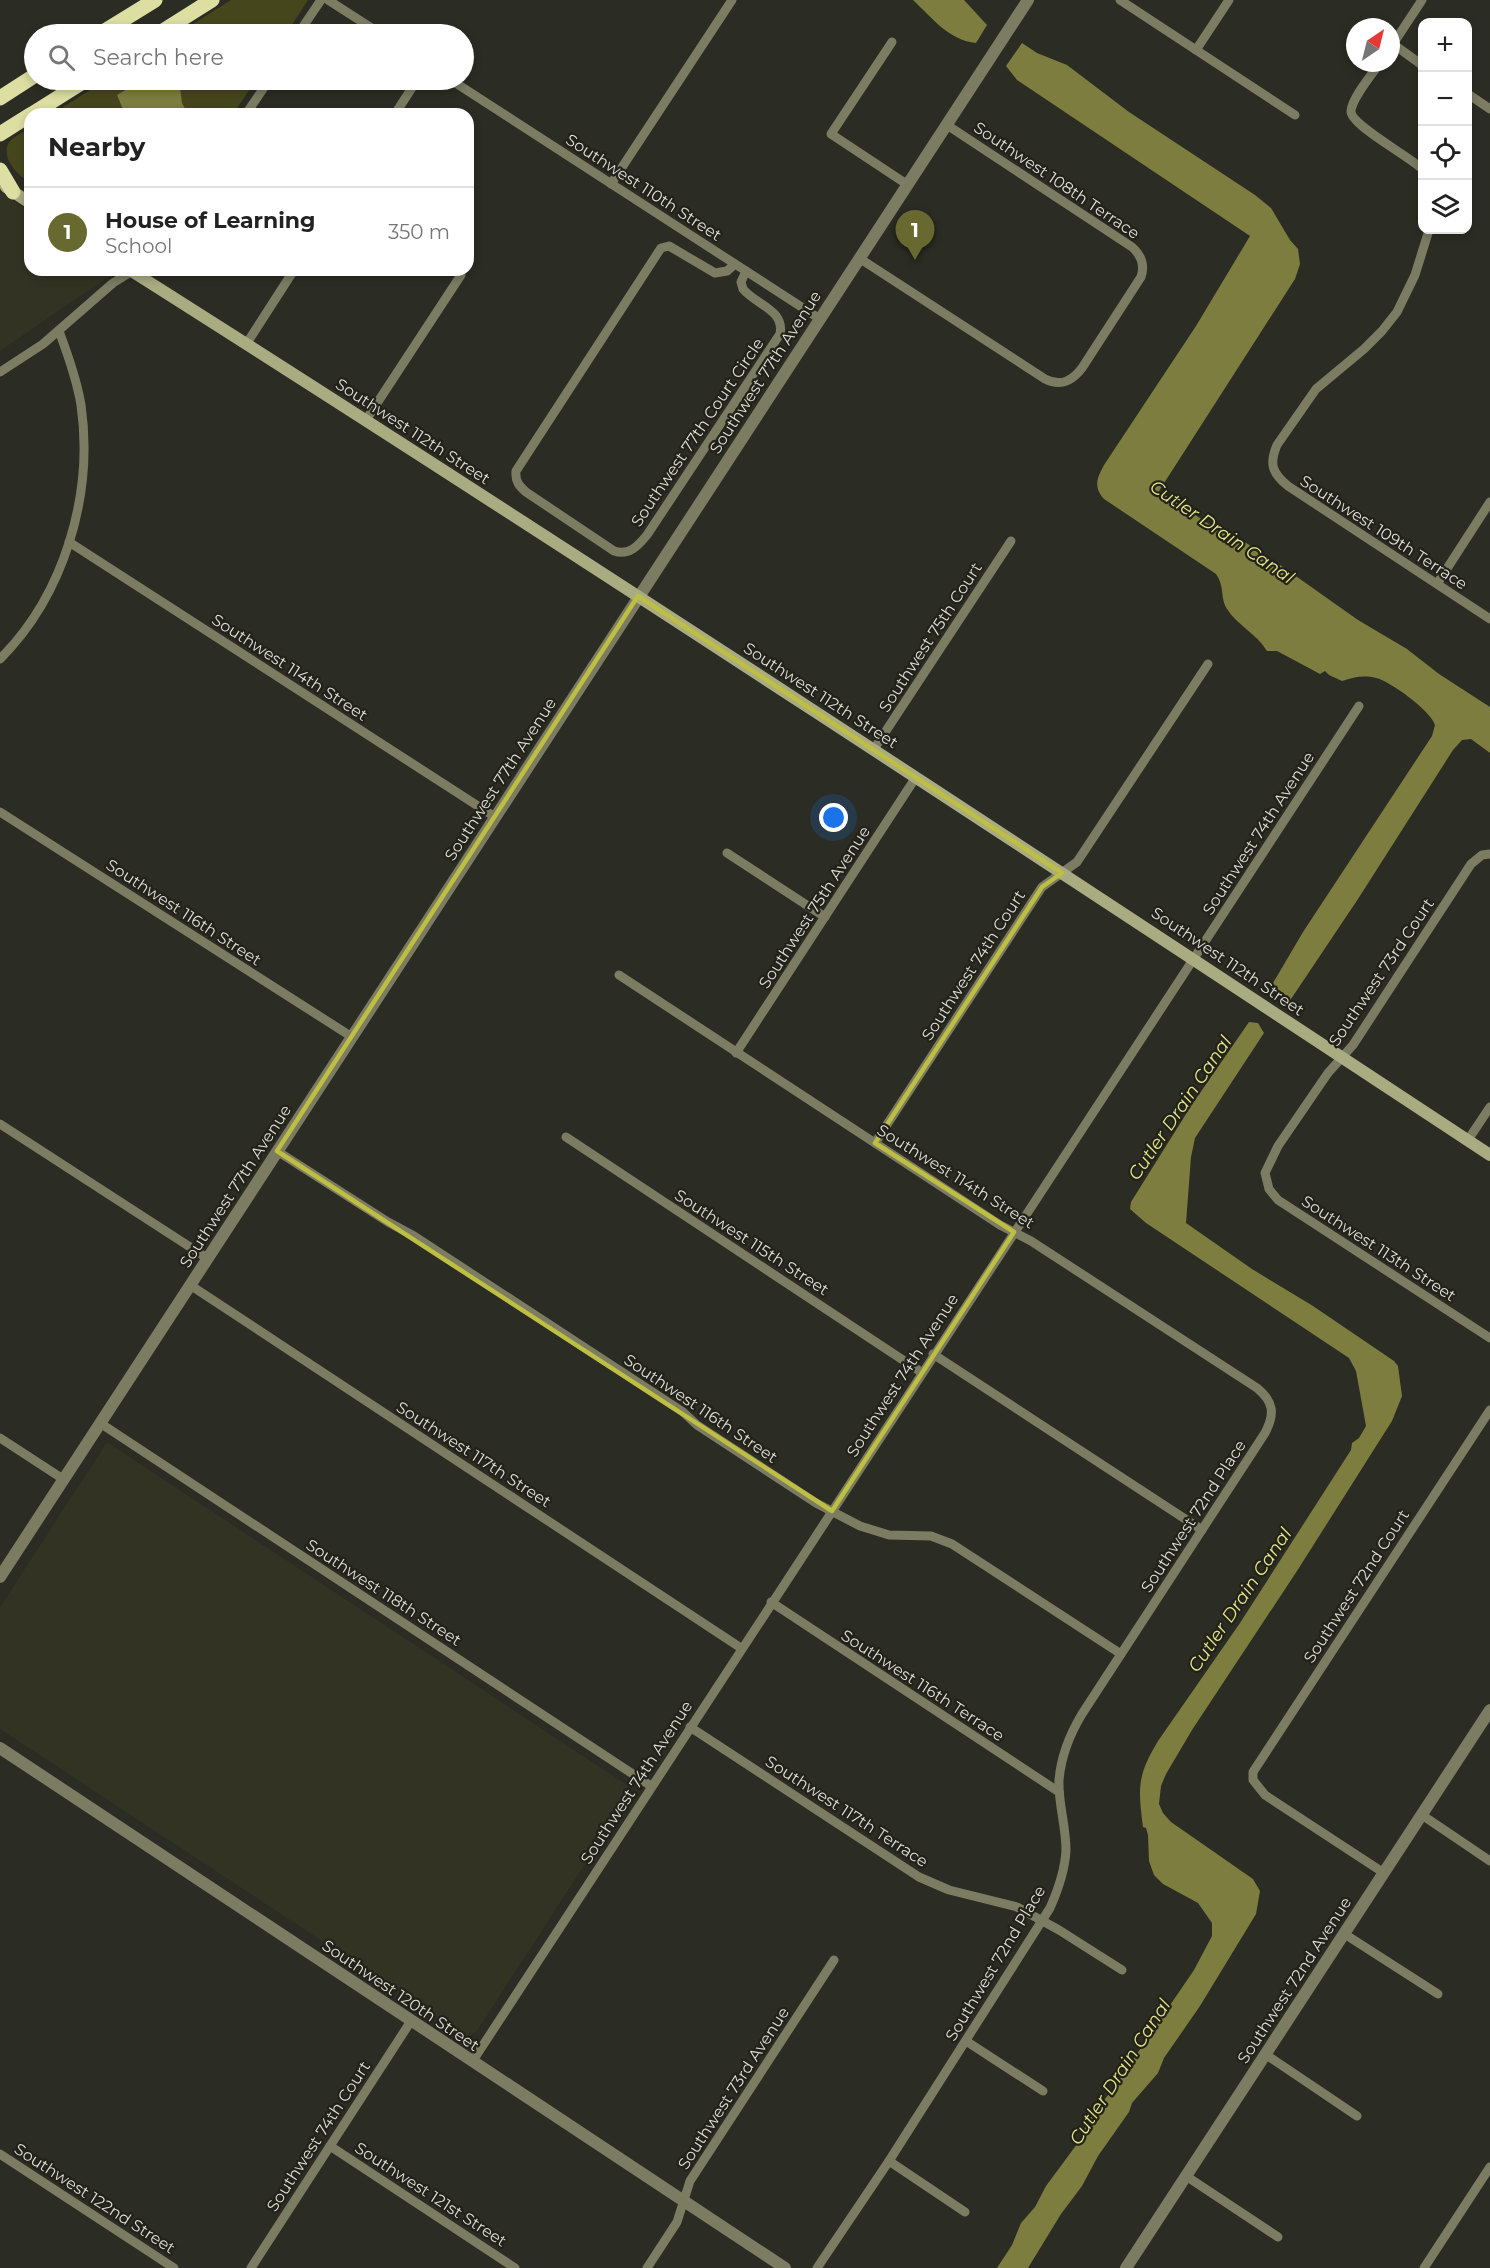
<!DOCTYPE html>
<meta charset="utf-8">
<style>
:root{--surface:#fff;--page:#f2f2f2;--text:#222;--muted:#767676;--line:#e0e0e0;--accent:#686930}
body{margin:0;font-family:Montserrat,sans-serif;background:var(--page);color:var(--text)}
.controls{position:absolute;right:18px;top:18px;display:grid;overflow:hidden;border-radius:12px;box-shadow:0 3px 9px #0003}
.controls button{width:54px;height:54px;display:grid;place-items:center;padding:0;border:0;border-bottom:2px solid var(--line);background:var(--surface);color:var(--text);font:30px sans-serif}
.compass{position:absolute;left:1346px;top:18px;width:54px;height:54px;border-radius:50%;background:var(--surface);box-shadow:0 3px 9px #0003;rotate:35deg}
.you{position:absolute;left:834px;top:818px;width:21px;height:21px;margin:-15px;border:4px solid #fff;border-radius:50%;background:#1a73e8;box-shadow:0 0 0 9px #1a73e833}
.badge{display:grid;place-items:center;width:39px;height:39px;border-radius:50%;background:var(--accent);color:#fff;font-size:20px;font-weight:700}
.pin{position:absolute;translate:-50% -50px;filter:drop-shadow(0 2px 3px #0008)}
.pin::after{content:'';position:absolute;top:32px;width:21px;height:18px;background:inherit;clip-path:polygon(0 0,100% 0,50% 100%)}
.list{margin:0;padding:0;list-style:none}
h2{display:flex;justify-content:space-between;align-items:center;height:78px;margin:0;padding:0 24px;font-size:26px}
h2 small{font-size:20px;font-weight:400;color:var(--muted)}
.list li{display:grid;grid-template-columns:39px 1fr auto;gap:18px;align-items:center;box-sizing:border-box;height:90px;padding:0 24px;border-top:2px solid var(--line)}
.list b{display:block;font-size:22px;white-space:nowrap}
.list p{margin:0;font-size:20px;white-space:nowrap;color:var(--muted)}
.list em{font-size:20px;font-style:normal;color:var(--muted)}
.icon{flex:none;width:33px;height:33px;fill:none;stroke:currentColor;stroke-width:2;stroke-linecap:round;stroke-linejoin:round}
.map{position:relative;flex:none;width:1490px;height:2268px;overflow:hidden}
.search{position:absolute;background:var(--surface);box-shadow:0 3px 9px #0003;left:24px;top:24px;width:450px;height:66px;display:flex;align-items:center;gap:15px;box-sizing:border-box;padding:0 21px;border-radius:33px;color:var(--muted);font-size:22px}
.panel{position:absolute;background:var(--surface);box-shadow:0 3px 9px #0003;left:24px;top:108px;width:450px;height:168px;border-radius:18px}
.map>svg:first-child{display:block}
.built{fill:#323323}
.green{fill:#46461d}
.water{fill:#7c7d3e}
.lines{fill:none;stroke-linecap:round;stroke-linejoin:round}
.minor{stroke:#7b7c62;stroke-width:9}
.tertiary{stroke:#7b7c62;stroke-width:12}
.secondary{stroke:#a9ab81;stroke-width:12}
.trunk{stroke:#dcdea2;stroke-width:15}
.marked{fill:none;stroke:#bebf42;stroke-width:4.5;stroke-linejoin:round}
.labels{text-anchor:middle;stroke-width:4.5;stroke-linejoin:round;paint-order:stroke}
.street-label{font-size:16px;fill:#dedfd9;stroke:#222219}
.water-label{font-size:18px;font-style:italic;fill:#e5e78b;stroke:#222219}
</style>
<div class="map">
<svg width="1490" height="2268" viewBox="0 0 1490 2268">
<rect width="100%" height="100%" fill="#2b2c23"/>
<!-- built -->
<g class="built">
<polygon points="0,192 30,212 30,270 118,270 0,351"/>
<polygon points="107,1442 627,1785 630,1791 629,1796 477,2031 471,2035 465,2035 0,1729 0,1607"/>
</g>
<!-- green -->
<g class="green">
<polygon points="231,0 308,0 286,34 177,34"/>
<polygon points="106,80 256,80 233,114 52,114"/>
<path d="M30,128V183C18,175 0,158 9,142C15,136 23,132 30,128Z"/>
</g>
<!-- water -->
<g class="water">
<path d="M913,0H964L987,25L976,43C950,41 931,17 913,0Z"/>
<path d="M1022,43L1037,53L1067,65L1129,112L1255,195L1271,208L1290,240L1298,249L1300,264L1295,279L1159,491L1218,530L1240,539L1283,567L1358,620L1407,649L1439,674L1490,707V753L1471,739L1462,740L1453,750L1358,899L1289,1002L1274,993L1273,983L1303,932L1432,736L1435,725C1431,711 1390,681 1376,678C1364,675 1354,677 1342,681L1329,675L1325,671L1320,674L1277,651H1267C1257,634 1237,625 1227,609C1220,598 1225,587 1216,574L1104,499C1093,487 1097,478 1104,465L1196,326L1250,236L1017,80L1006,66Z"/>
<polygon points="142,80 179,80 182,103 188,114 125,114 117,95"/>
<path d="M1249,1022L1258,1023L1264,1033L1195,1138L1191,1157L1186,1223L1252,1269L1313,1306L1394,1361L1398,1366L1402,1396L1392,1421L1297,1571L1192,1730L1166,1774L1161,1786L1159,1804L1163,1813L1171,1822L1253,1879L1260,1891L1256,1914L1200,2006L1164,2058L1158,2073L1132,2103L1129,2112L1098,2156L1082,2186L1061,2214L1028,2268H997L1012,2245L1021,2223L1035,2207L1046,2186L1080,2140L1088,2121L1115,2086L1194,1970L1212,1936V1923L1198,1903L1163,1884L1154,1875L1149,1861L1148,1835L1146,1828L1143,1827C1138,1787 1137,1776 1158,1741L1240,1623L1351,1450L1352,1443L1359,1438L1366,1426L1356,1371L1349,1358L1146,1223L1130,1209L1131,1202L1191,1106Z"/>
</g>
<g class="lines">
<!-- minor -->
<g class="minor">
<polyline points="328,0 381,34"/>
<polyline points="1120,0 1295,115"/>
<polyline points="298,34 321,0"/>
<polyline points="892,42 831,134 908,185"/>
<polyline points="1393,44 1422,65"/>
<polyline points="1391,47 1422,0"/>
<polyline points="1196,50 1229,0"/>
<path d="M1380,63C1372,74 1352,98 1351,111C1350,125 1411,157 1422,169"/>
<polyline points="451,80 820,319"/>
<polyline points="1468,94 1490,109"/>
<polyline points="246,114 269,80"/>
<polyline points="395,114 417,80"/>
<polyline points="611,184 732,0"/>
<path d="M1429,230L1415,275L1397,312L1382,331L1364,349L1316,389L1277,445C1269,464 1272,473 1288,486L1490,619"/>
<path d="M859,258L1045,379C1061,387 1072,381 1082,368L1141,277C1145,265 1141,255 1132,247L947,125"/>
<path d="M735,264L727,271L715,273L669,246L661,248L516,471C515,481 519,486 526,492L614,551C629,556 638,546 647,535L780,334C785,310 756,305 743,289L741,282L746,271"/>
<polyline points="247,343 294,270"/>
<polyline points="0,372 43,344 113,283 134,270"/>
<polyline points="366,420 461,275 461,270"/>
<polyline points="69,542 495,817"/>
<polyline points="1437,584 1490,502"/>
<path d="M0,659C64,595 94,495 81,405C77,380 68,355 59,331"/>
<polyline points="874,749 1011,541"/>
<polyline points="0,812 352,1037"/>
<polyline points="727,853 825,917"/>
<polyline points="1490,854 1482,855 1471,864 1353,1045 1328,1073 1278,1146 1265,1173 1269,1189 1278,1200 1490,1338"/>
<path d="M619,975L1000,1225L1031,1241L1257,1388C1274,1402 1275,1414 1265,1433L1082,1714C1070,1734 1061,1756 1059,1780C1058,1803 1066,1826 1066,1850C1065,1871 1058,1890 1050,1908L889,2161L817,2268"/>
<polyline points="736,1053 916,777"/>
<polyline points="0,1124 207,1258"/>
<polyline points="566,1137 921,1372"/>
<polyline points="1468,1140 1490,1107"/>
<polyline points="875,1143 1042,887 1077,862 1208,664"/>
<polyline points="277,1151 388,1222 414,1236 683,1412 697,1425 816,1503 860,1526 889,1535 931,1536 952,1544 1121,1654"/>
<polyline points="190,1285 741,1648"/>
<polyline points="933,1354 1202,1530"/>
<polyline points="100,1423 651,1786"/>
<polyline points="0,1438 63,1479"/>
<polyline points="771,1602 1059,1792"/>
<polyline points="690,1727 919,1877 949,1890 1017,1907 1059,1930 1122,1970"/>
<polyline points="1422,1815 1490,1861"/>
<polyline points="1384,1873 1265,1795 1253,1780 1253,1772 1490,1410"/>
<polyline points="1343,1933 1438,1994"/>
<polyline points="966,2041 1043,2091"/>
<polyline points="1265,2054 1357,2116"/>
<polyline points="472,2062 1359,706"/>
<polyline points="330,2146 515,2268"/>
<polyline points="0,2154 174,2268"/>
<polyline points="889,2161 965,2212"/>
<polyline points="1186,2176 1278,2237"/>
<polyline points="251,2268 411,2021"/>
<polyline points="647,2268 677,2222 690,2181 834,1960"/>
<polyline points="1424,2268 1490,2167"/>
</g>
<!-- tertiary -->
<g class="tertiary">
<polyline points="0,1577 1028,0"/>
<polyline points="0,1748 785,2268"/>
<polyline points="1126,2268 1490,1710"/>
</g>
<!-- secondary -->
<g class="secondary">
<polyline points="6,187 30,203"/>
<path d="M130,270C587,560 1038,857 1490,1155"/>
</g>
<!-- trunk -->
<g class="trunk">
<polyline points="100,34 155,0"/>
<polyline points="158,34 212,0"/>
<polyline points="0,98 34,76"/>
<polyline points="32,114 86,80"/>
<polyline points="0,134 30,115"/>
<polyline points="0,170 13,192"/>
</g>
</g>
<!-- marked area -->
<path class="marked" d="M638,596L1062,873L1042,887L875,1143L1014,1232L832,1511L277,1151Z"/>
<g class="labels">
<!-- street labels -->
<g class="street-label">
<text transform="translate(1057 180) rotate(34)" y="6">Southwest 108th Terrace</text>
<text transform="translate(644 187) rotate(33)" y="6">Southwest 110th Street</text>
<text transform="translate(765 372) rotate(-57)" y="6">Southwest 77th Avenue</text>
<text transform="translate(413 431) rotate(33)" y="6">Southwest 112th Street</text>
<text transform="translate(697 432) rotate(-56)" y="6">Southwest 77th Court Circle</text>
<text transform="translate(1384 532) rotate(33)" y="6">Southwest 109th Terrace</text>
<text transform="translate(930 637) rotate(-57)" y="6">Southwest 75th Court</text>
<text transform="translate(290 667) rotate(33)" y="6">Southwest 114th Street</text>
<text transform="translate(821 695) rotate(33)" y="6">Southwest 112th Street</text>
<text transform="translate(500 779) rotate(-57)" y="6">Southwest 77th Avenue</text>
<text transform="translate(1258 833) rotate(-57)" y="6">Southwest 74th Avenue</text>
<text transform="translate(814 907) rotate(-57)" y="6">Southwest 75th Avenue</text>
<text transform="translate(184 912) rotate(33)" y="6">Southwest 116th Street</text>
<text transform="translate(1228 961) rotate(34)" y="6">Southwest 112th Street</text>
<text transform="translate(973 965) rotate(-57)" y="6">Southwest 74th Court</text>
<text transform="translate(1381 972) rotate(-56)" y="6">Southwest 73rd Court</text>
<text transform="translate(956 1176) rotate(32)" y="6">Southwest 114th Street</text>
<text transform="translate(235 1186) rotate(-57)" y="6">Southwest 77th Avenue</text>
<text transform="translate(752 1242) rotate(33)" y="6">Southwest 115th Street</text>
<text transform="translate(1379 1248) rotate(33)" y="6">Southwest 113th Street</text>
<text transform="translate(902 1375) rotate(-57)" y="6">Southwest 74th Avenue</text>
<text transform="translate(701 1408) rotate(34)" y="6">Southwest 116th Street</text>
<text transform="translate(474 1454) rotate(33)" y="6">Southwest 117th Street</text>
<text transform="translate(1193 1516) rotate(-57)" y="6">Southwest 72nd Place</text>
<text transform="translate(1356 1586) rotate(-57)" y="6">Southwest 72nd Court</text>
<text transform="translate(384 1592) rotate(33)" y="6">Southwest 118th Street</text>
<text transform="translate(923 1685) rotate(33)" y="6">Southwest 116th Terrace</text>
<text transform="translate(636 1782) rotate(-57)" y="6">Southwest 74th Avenue</text>
<text transform="translate(847 1811) rotate(33)" y="6">Southwest 117th Terrace</text>
<text transform="translate(995 1963) rotate(-59)" y="6">Southwest 72nd Place</text>
<text transform="translate(1294 1980) rotate(-57)" y="6">Southwest 72nd Avenue</text>
<text transform="translate(401 1995) rotate(34)" y="6">Southwest 120th Street</text>
<text transform="translate(733 2088) rotate(-57)" y="6">Southwest 73rd Avenue</text>
<text transform="translate(318 2136) rotate(-57)" y="6">Southwest 74th Court</text>
<text transform="translate(431 2194) rotate(33)" y="6">Southwest 121st Street</text>
<text transform="translate(95 2198) rotate(33)" y="6">Southwest 122nd Street</text>
</g>
<!-- water labels -->
<g class="water-label">
<text transform="translate(1222 532) rotate(34)" y="6">Cutler Drain Canal</text>
<text transform="translate(1180 1108) rotate(-56)" y="6">Cutler Drain Canal</text>
<text transform="translate(1240 1600) rotate(-56)" y="6">Cutler Drain Canal</text>
<text transform="translate(1120 2072) rotate(-57)" y="6">Cutler Drain Canal</text>
</g>
</g>
</svg>
<div class="controls">
<button>+</button>
<button>−</button>
<button><svg class="icon" aria-label="locate" viewBox="0 0 24 24"><circle cx="12" cy="12" r="6"/><path d="M12 2v4M12 18v4M2 12h4M18 12h4"/></svg></button>
<button><svg class="icon" aria-label="layers" viewBox="0 0 24 24"><path d="M12 4l9 5-9 5-9-5zM3 14l9 5 9-5"/></svg></button>
</div>
<svg class="compass" viewBox="-18 -18 36 36"><path d="M0-13l5 13h-10z" fill="#e53935"/><path d="M0 13l5-13h-10z" fill="#767676"/></svg>
<div class="you"></div>
<div class="pin badge" style="left:915px;top:260px">1</div>
<div class="search"><svg class="icon" aria-label="search" viewBox="0 0 24 24"><circle cx="10" cy="10" r="6"/><path d="M15 15l6 6"/></svg>Search here</div>
<section class="panel">
<h2>Nearby<small></small></h2>
<ul class="list">
<li><span class="badge">1</span><div><b>House of Learning</b><p>School</p></div><em>350 m</em></li>
</ul>
</section>
</div>
